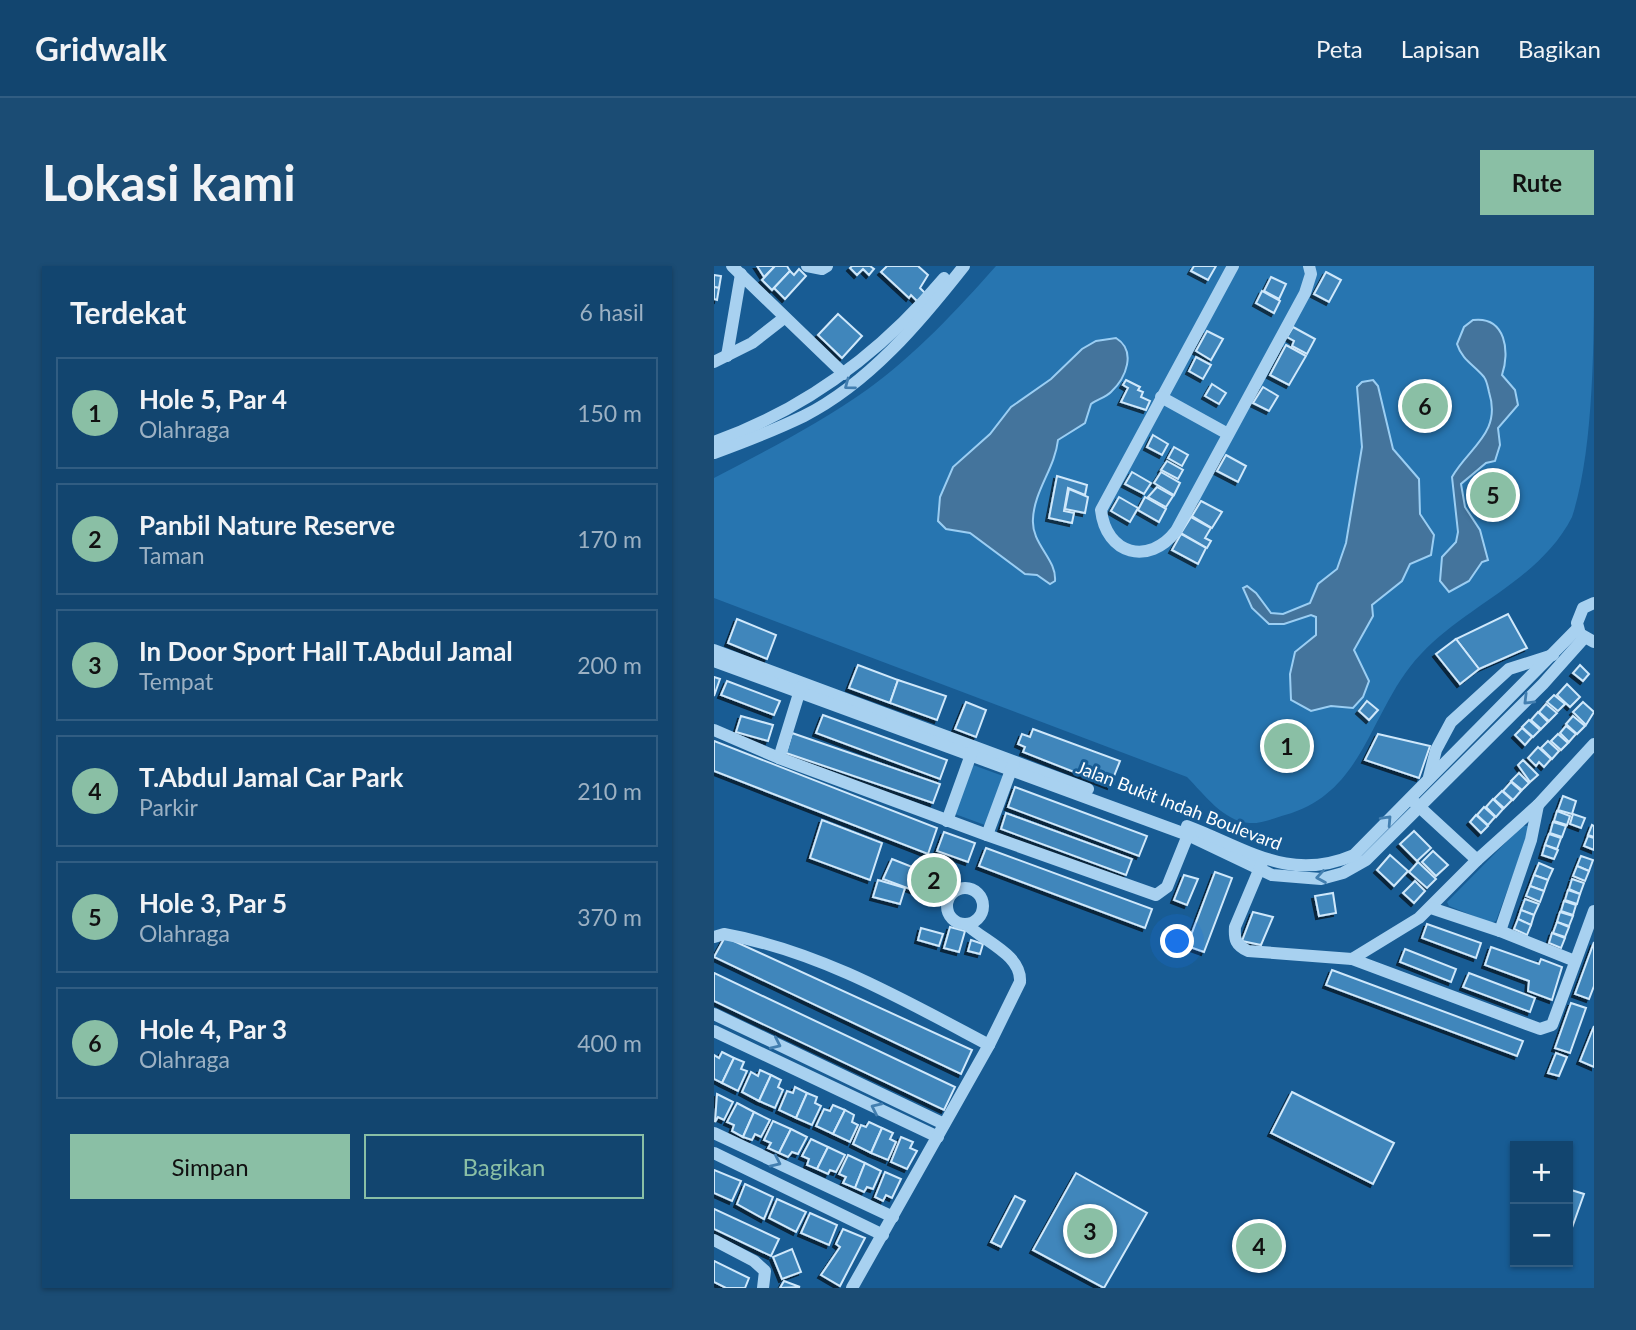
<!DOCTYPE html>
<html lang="id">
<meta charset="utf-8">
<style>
:root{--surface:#12456f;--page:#1b4c74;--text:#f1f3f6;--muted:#9cb1c3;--line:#315d82;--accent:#8abfa5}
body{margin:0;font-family:Lato,sans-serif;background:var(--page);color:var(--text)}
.controls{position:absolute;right:21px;bottom:21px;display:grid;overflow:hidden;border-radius:0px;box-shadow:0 2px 5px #0004}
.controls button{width:63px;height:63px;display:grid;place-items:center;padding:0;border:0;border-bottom:2px solid var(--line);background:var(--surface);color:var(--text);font:35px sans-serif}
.you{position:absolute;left:464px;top:676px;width:24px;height:24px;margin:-18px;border:5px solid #fff;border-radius:50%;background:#1a73e8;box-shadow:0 0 0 10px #1a73e833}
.badge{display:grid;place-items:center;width:46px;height:46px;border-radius:50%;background:var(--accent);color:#111;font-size:23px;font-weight:700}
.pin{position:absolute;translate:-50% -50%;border:4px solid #fff;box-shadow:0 2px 7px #0006}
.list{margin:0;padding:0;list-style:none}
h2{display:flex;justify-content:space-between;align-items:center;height:91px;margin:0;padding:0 28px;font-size:30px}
h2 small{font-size:23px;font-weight:400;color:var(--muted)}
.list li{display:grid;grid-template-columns:46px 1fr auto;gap:21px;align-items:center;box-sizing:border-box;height:112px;margin:0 14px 14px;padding:0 14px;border:2px solid var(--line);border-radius:0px}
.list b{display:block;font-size:26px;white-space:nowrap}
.list p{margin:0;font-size:23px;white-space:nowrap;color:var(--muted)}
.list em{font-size:23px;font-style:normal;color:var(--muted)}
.actions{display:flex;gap:14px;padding:21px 28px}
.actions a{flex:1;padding:16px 0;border:2px solid var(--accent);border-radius:0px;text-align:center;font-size:24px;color:var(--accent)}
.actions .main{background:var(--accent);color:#111}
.map{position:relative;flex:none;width:880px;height:1022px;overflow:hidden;border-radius:0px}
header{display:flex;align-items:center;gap:42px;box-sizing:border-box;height:98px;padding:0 35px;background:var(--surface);border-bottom:2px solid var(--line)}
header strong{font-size:33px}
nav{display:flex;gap:38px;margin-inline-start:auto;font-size:24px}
.intro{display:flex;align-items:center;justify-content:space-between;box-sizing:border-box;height:168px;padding:0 42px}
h1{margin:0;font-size:49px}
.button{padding:18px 32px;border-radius:0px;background:var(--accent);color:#111;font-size:24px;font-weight:700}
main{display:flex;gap:42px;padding:0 42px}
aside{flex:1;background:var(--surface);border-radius:0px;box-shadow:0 2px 5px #0004}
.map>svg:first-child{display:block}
.green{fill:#2775b0}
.water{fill:#44749c;stroke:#9bcef3;stroke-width:2}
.building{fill:#4086bb;stroke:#cfe8fb;stroke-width:2;filter:url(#shadow)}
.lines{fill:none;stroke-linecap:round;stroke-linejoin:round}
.minor{stroke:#a8d1f0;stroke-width:12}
.oneway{stroke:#437fb0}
.labels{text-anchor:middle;stroke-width:6;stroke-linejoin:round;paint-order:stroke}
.street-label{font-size:18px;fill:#fff;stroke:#185c94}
</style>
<header>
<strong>Gridwalk</strong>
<nav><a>Peta</a><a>Lapisan</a><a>Bagikan</a></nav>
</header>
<div class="intro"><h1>Lokasi kami</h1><a class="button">Rute</a></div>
<main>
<aside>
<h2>Terdekat<small>6 hasil</small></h2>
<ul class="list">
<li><span class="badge">1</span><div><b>Hole 5, Par 4</b><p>Olahraga</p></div><em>150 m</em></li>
<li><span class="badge">2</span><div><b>Panbil Nature Reserve</b><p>Taman</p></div><em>170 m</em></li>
<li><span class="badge">3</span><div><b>In Door Sport Hall T.Abdul Jamal</b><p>Tempat</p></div><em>200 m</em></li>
<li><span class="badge">4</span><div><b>T.Abdul Jamal Car Park</b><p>Parkir</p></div><em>210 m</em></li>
<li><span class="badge">5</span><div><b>Hole 3, Par 5</b><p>Olahraga</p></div><em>370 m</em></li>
<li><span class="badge">6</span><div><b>Hole 4, Par 3</b><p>Olahraga</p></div><em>400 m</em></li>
</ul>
<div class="actions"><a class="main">Simpan</a><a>Bagikan</a></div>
</aside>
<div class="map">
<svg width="880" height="1022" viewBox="0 0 880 1022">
<defs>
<filter id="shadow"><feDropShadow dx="-3" dy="3" stdDeviation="0" flood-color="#0009"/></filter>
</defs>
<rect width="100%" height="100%" fill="#185c94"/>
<!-- green -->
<g class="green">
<path d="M282,0H880C880,74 880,185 858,251C826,314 754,338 707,388C656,441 652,527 571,549C561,552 546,558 535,557C509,555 490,528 473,511L0,332V212C52,185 106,157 154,123C201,89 244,43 282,0Z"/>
<polygon points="259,499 289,510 271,559 241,548"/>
<polygon points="808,560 817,560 782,655 777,657 735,640 733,636"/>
</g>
<!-- water -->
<g class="water">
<path d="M759,54C792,50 796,86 788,109L801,124L804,139L784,162L786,179L781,195L772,197L747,218L751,241L766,264L774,294L768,296L755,315L735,326L726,315L728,291L742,276L744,266L738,211C755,181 788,167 775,126C774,122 773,115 770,111C760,99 748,94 743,78L750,61Z"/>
<path d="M402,72C423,85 412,112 397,126C391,132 383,133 377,138L371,157L344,174C341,202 320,225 319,253C317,278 343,293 341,315L336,318L323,309L311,308L256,267L232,263L224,255L226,231L239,201L276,168L297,141L337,113L368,83L382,75Z"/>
<polygon points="659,114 664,120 679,183 705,213 706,248 720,269 717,289 696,298 688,315 658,339 659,350 640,384 655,415 649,431 639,442 617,440 597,445 577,434 576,408 581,386 602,369 602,351 597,349 570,358 555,358 538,342 529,322 533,320 542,327 557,347 569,348 596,337 604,318 623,303 632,277 648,181 643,121 648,116"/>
</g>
<!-- building -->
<g class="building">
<polygon points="43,0 61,0 50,11"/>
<polygon points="61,0 73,0 76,5 58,24 48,14"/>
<polygon points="138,0 156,0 160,3 155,9 149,3 143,9 136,2"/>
<polygon points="173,0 204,0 214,9 206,22 213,29 205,37 197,29 195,32 167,6"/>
<polygon points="480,0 502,0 494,14 477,5"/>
<polygon points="85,3 92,10 71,33 60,22 76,5 80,9"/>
<polygon points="612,6 627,14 615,36 600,28"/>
<polygon points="0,9 7,10 5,22 0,21"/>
<polygon points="557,11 572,18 565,33 550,25"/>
<polygon points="0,21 5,22 3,34 0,33"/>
<polygon points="548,25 566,35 560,47 542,37"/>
<polygon points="124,48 148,70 128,92 104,69"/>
<polygon points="579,61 601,73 593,88 578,80 580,75 573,71"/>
<polygon points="493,65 509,73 497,94 482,85"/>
<polygon points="572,79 592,90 575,119 556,109"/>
<polygon points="482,91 497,99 489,113 475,105"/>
<polygon points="412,114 426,121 424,124 429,126 427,131 436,135 432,144 407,136 414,122 409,119"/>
<polygon points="498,118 512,127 505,138 491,130"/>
<polygon points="549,121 564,130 555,145 539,137"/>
<polygon points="439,169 454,178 448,189 433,181"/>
<polygon points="460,181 474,189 468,200 454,192"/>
<polygon points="512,189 532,200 524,216 503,205"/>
<polygon points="453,195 469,204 464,213 447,204"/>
<polygon points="418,206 437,217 430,228 411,218"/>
<polygon points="447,206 466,217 460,229 440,217"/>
<polygon points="343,210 373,219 371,229 354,222 350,245 360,247 358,257 335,252"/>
<polygon points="443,221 459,230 452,241 434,231"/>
<polygon points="355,223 374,231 371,247 351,243"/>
<polygon points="405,231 424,242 416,256 397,245"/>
<polygon points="431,231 452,243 445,256 424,244"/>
<polygon points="487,235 508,246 498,262 478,250"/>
<polygon points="477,251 497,262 491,272 497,275 493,282 467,267"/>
<polygon points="467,268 492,282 484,298 458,284"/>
<polygon points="794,348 813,382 765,403 742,373"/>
<polygon points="23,353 62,369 53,393 14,377"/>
<polygon points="742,373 765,403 746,418 722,388"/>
<polygon points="144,399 184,414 176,437 135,422"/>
<polygon points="866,399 875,408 869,415 859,407"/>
<polygon points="0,411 6,413 0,430"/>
<polygon points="184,414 232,430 223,454 176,437"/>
<polygon points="13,415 66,435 60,449 7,429"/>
<polygon points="853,418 866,431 856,441 843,429"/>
<polygon points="840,429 851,438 844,445 833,436"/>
<polygon points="653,435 664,444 655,454 645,445"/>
<polygon points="252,436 272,444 262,471 241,463"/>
<polygon points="869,436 880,446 872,459 859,446"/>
<polygon points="832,438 843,447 835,455 825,446"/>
<polygon points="824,446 834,456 827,463 817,454"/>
<polygon points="109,449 233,494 226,513 102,467"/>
<polygon points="27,450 59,459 54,475 22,466"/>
<polygon points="859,450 871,460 863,468 852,458"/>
<polygon points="815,454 826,464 819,471 808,461"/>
<polygon points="852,460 862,468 855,476 846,467"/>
<polygon points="808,462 818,471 811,479 801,469"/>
<polygon points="319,463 406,495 396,520 309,486 311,481 304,478 308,468 316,471"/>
<polygon points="78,467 226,518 219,537 72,487"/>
<polygon points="664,468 716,480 705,512 651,494"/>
<polygon points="844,468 854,477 847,484 837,475"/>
<polygon points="0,475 223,562 214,588 0,505"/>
<polygon points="834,475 845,485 838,493 827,482"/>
<polygon points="824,481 837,493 830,501 825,496 822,500 814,492"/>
<polygon points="809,494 824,509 816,516 804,499"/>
<polygon points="805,507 815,517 808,524 797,515"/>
<polygon points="797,516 807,525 799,534 789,525"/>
<polygon points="301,521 433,570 425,590 294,541"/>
<polygon points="788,525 798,534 790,542 780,533"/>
<polygon points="849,530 862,535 858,548 844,544"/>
<polygon points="779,533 789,543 782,551 772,541"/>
<polygon points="770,541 781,551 774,559 763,549"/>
<polygon points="843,545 856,550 853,559 840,555"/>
<polygon points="292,547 418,593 412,609 287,563"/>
<polygon points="859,548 871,552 867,562 856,558"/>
<polygon points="762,549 774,560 767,567 756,556"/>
<polygon points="108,554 168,577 156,614 96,592"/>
<polygon points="839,556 852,560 848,571 836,567"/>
<polygon points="878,559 880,560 880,571 874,569"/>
<polygon points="700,565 717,582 703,595 686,578"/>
<polygon points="230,566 261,577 254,596 223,585"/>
<polygon points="835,568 847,572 843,583 831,579"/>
<polygon points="874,570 880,572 880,584 870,580"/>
<polygon points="831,579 844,584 840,593 828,589"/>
<polygon points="272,582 438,643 431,662 265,600"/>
<polygon points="719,585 734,599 722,610 708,596"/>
<polygon points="676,589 694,605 680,620 663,604"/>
<polygon points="867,590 879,594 875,605 863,600"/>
<polygon points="178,593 211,606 204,626 169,613"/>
<polygon points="704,596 722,613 713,622 695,606"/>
<polygon points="825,597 839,603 834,614 820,609"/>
<polygon points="863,600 875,605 871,615 859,610"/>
<polygon points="501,606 518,612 490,686 473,680"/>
<polygon points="470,609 484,613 473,639 460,634"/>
<polygon points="820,609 834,614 830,625 816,620"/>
<polygon points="858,613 870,617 866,628 855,623"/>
<polygon points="164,614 191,622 186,638 159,631"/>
<polygon points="701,615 711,625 700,637 689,627"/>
<polygon points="816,620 830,625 826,636 812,630"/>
<polygon points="854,624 866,628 863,638 851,634"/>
<polygon points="619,627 622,647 605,650 601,630"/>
<polygon points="811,633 825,638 820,649 807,644"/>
<polygon points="850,635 862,639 859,649 847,645"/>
<polygon points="807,644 820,649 817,659 804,653"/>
<polygon points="539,646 559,651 547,679 528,675"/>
<polygon points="846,646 859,650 855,660 843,656"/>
<polygon points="804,653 817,659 813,669 800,663"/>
<polygon points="843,656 855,661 851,671 839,667"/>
<polygon points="713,658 767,677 762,692 708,672"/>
<polygon points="236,661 251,665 245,686 230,682"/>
<polygon points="207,662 229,668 225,680 204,674"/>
<polygon points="838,667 851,672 847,682 835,677"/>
<polygon points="11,671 258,784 247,808 0,691"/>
<polygon points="257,674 269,678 266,688 254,685"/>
<polygon points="880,676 880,720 875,733 861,728"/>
<polygon points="777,681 825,698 827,693 848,701 838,734 814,725 815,715 771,699"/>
<polygon points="691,683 742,703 737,716 686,696"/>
<polygon points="618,704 809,775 803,790 612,719"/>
<polygon points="0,707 241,821 230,844 0,735"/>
<polygon points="755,707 821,732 816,746 749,721"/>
<polygon points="857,737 872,742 856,787 841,782"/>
<polygon points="880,760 880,801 866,795"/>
<polygon points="8,786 20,792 8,817 0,813 0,789 5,792"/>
<polygon points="842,787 853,791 845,810 834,807"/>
<polygon points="20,792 30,796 27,803 33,805 24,825 8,817"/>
<polygon points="46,804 57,809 45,835 28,826 37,806 44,810"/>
<polygon points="57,809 67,814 64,821 69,824 61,842 45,835"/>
<polygon points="81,821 93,827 82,852 65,844 73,825 79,827"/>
<polygon points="578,826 680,877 659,918 557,867"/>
<polygon points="93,827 103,831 101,837 107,840 98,859 82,852"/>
<polygon points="3,828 19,836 10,854 4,851 1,856"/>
<polygon points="23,837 40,846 29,871 18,865 20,859 13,856"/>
<polygon points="119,839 131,844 119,868 102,860 110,843 116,845"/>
<polygon points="131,844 140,849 138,856 144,859 136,876 119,868"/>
<polygon points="40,846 56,854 47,871 41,868 38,874 29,871"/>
<polygon points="59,855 77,863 65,887 54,882 57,877 50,874"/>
<polygon points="155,856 168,862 157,887 139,878 147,859 152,861"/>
<polygon points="168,862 179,867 176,873 182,876 174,894 157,887"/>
<polygon points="77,863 93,871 84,888 78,886 74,891 65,887"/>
<polygon points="187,871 199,876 196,882 203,885 193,903 177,896"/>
<polygon points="97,873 114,881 103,903 93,899 95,893 88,890"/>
<polygon points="114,881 131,889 122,906 116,904 114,908 103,903"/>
<polygon points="134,889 151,897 141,922 129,917 132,911 125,908"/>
<polygon points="151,897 167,905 159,923 153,921 150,926 141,922"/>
<polygon points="0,904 27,915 18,935 0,927"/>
<polygon points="171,906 187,913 178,932 172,929 169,935 161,931"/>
<polygon points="362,907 433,947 390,1022 319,984"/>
<polygon points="31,918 59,931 50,953 23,938"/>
<polygon points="854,923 870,928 854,973"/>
<polygon points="301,930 311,935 287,981 277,976"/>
<polygon points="63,933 92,946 82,966 55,952"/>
<polygon points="0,943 65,973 57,990 0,963"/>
<polygon points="96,947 123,959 115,979 87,967"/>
<polygon points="129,963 151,972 126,1020 107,1009 126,981 122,978"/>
<polygon points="78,983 87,1006 68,1013 59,991"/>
<polygon points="0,995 35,1012 31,1022 12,1022 0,1016"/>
<polygon points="70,1015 86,1021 66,1022"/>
</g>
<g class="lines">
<!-- minor -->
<g class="minor">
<polyline points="18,0 130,108"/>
<polyline points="93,0 108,3 113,0"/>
<path d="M519,0L387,244C392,289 435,300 462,265L591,27L597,8L595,0"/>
<polyline points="13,90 27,8"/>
<polyline points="0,96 38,77 70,52"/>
<polyline points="447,131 514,168"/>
<path d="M0,176C92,143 167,87 230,12"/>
<path d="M0,187C30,176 61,164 90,150C155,117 206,56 250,0"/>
<polyline points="880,337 869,342 863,357 866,368 880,376"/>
<polyline points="0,384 374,523"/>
<polyline points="0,395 474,569 558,609 607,613 629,607 652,594 829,418 870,372"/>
<polyline points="0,464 65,492 273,569 300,496"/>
<polyline points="65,492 87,421"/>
<polyline points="715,511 722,484 737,456 795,403 839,389"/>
<polyline points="233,555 259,483"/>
<path d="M473,560C532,582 575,617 640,589L863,363"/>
<polyline points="273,569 442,629 453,621 476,564"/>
<polyline points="763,594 824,539 880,478"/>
<path d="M548,597L521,661C520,674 522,679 534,685L638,693L705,652L763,594L700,536"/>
<circle cx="251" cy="640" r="18"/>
<polyline points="717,642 786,665 861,695"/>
<polyline points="786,665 817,574 824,539"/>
<path d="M0,671L10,668C105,685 190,734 275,779"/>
<polyline points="638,693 826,763 838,759 880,645"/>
<polyline points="0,748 230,858"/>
<polyline points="0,765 224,871"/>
<polyline points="0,867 179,951"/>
<polyline points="0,887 169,969"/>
<polyline points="0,974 40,995 51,1005 49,1022"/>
<path d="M138,1022L275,779L306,716C308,689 271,676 252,658"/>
</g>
</g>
<!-- one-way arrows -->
<defs><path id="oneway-chevron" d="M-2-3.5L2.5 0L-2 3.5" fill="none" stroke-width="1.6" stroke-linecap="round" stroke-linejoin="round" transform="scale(1.75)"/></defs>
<g class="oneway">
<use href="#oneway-chevron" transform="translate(135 119) rotate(143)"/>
<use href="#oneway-chevron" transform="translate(814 434) rotate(135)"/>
<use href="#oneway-chevron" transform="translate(673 554) rotate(-47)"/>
<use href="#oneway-chevron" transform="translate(607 611) rotate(171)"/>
<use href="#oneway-chevron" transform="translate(62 778) rotate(25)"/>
<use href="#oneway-chevron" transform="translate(162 842) rotate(-155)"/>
<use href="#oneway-chevron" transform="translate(62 896) rotate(25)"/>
</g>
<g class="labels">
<!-- street labels -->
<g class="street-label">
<text transform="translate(465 540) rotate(21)" y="6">Jalan Bukit Indah Boulevard</text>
</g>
</g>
</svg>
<div class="controls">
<button>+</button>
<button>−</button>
</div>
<div class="you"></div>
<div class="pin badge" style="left:573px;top:480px">1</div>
<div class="pin badge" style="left:220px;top:614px">2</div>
<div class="pin badge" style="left:376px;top:965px">3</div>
<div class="pin badge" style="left:545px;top:980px">4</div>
<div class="pin badge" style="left:779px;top:229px">5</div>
<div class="pin badge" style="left:711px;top:140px">6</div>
</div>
</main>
